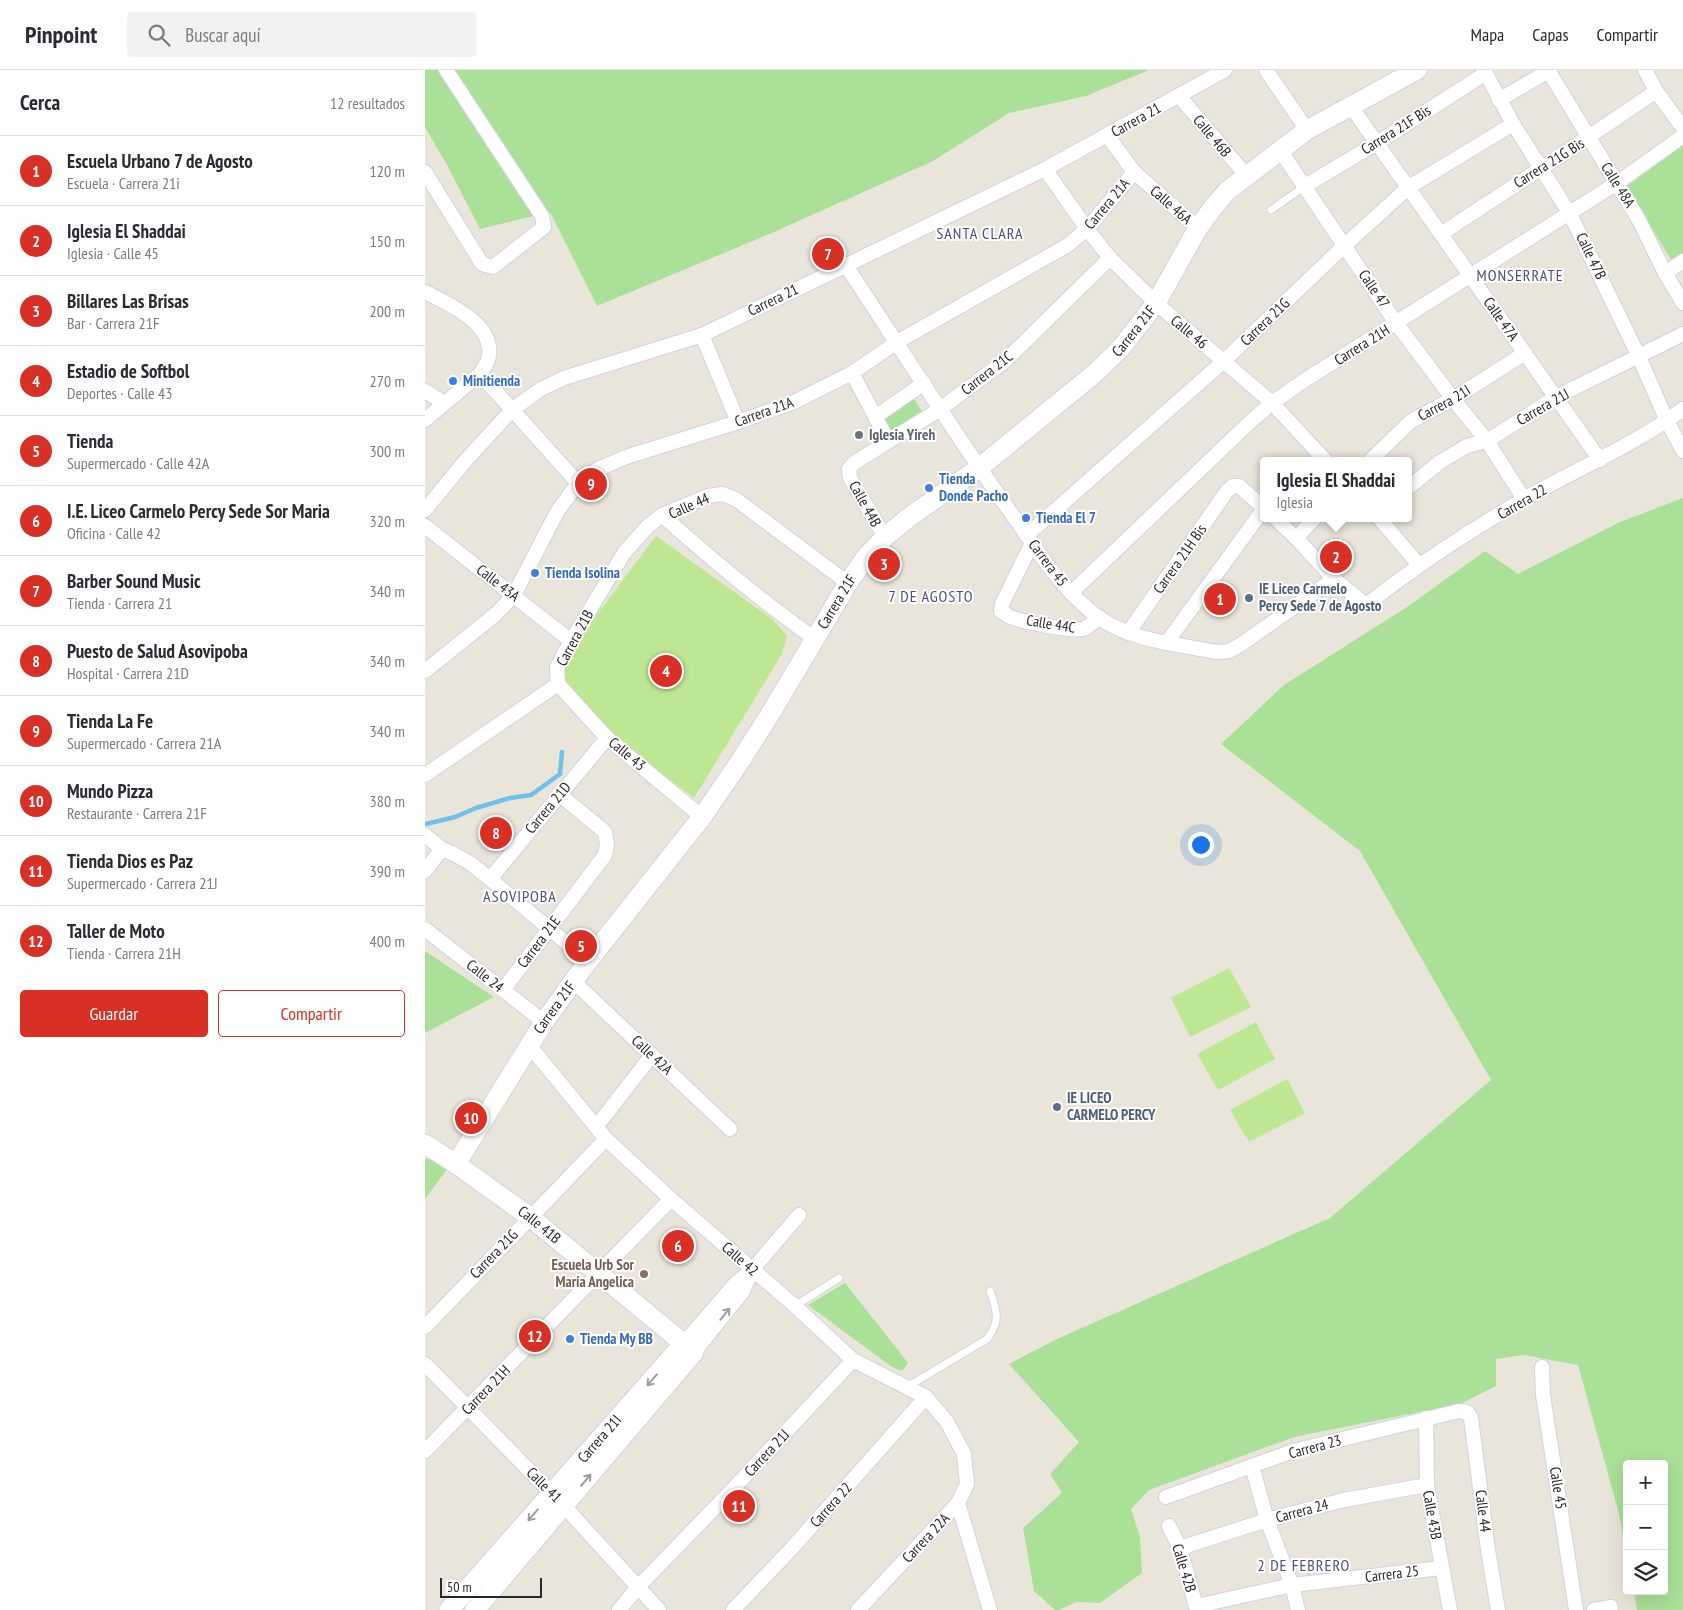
<!DOCTYPE html>
<html lang="es">
<meta charset="utf-8">
<style>
:root{--surface:#fff;--page:#f2f2f3;--text:#2b2b33;--muted:#7c7c81;--line:#e1e1e2;--accent:#d93025}
body{margin:0;font-family:"PT Sans Narrow",sans-serif;background:var(--page);color:var(--text)}
.controls{position:absolute;right:15px;bottom:15px;display:grid;overflow:hidden;border-radius:5px;box-shadow:0 5px 20px #0002}
.controls button{width:45px;height:45px;display:grid;place-items:center;padding:0;border:0;border-bottom:1px solid var(--line);background:var(--surface);color:var(--text);font:25px sans-serif}
.scale{position:absolute;left:15px;bottom:12px;width:102px;box-sizing:border-box;padding-left:5px;border:2px solid #282828;border-top:0;font-size:14px;line-height:18px;white-space:nowrap;color:#282828;-webkit-text-stroke:4px #fff;paint-order:stroke}
.you{position:absolute;left:775px;top:774px;width:18px;height:18px;margin:-12px;border:4px solid #fff;border-radius:50%;background:#1a73e8;box-shadow:0 0 0 8px #1a73e833}
.badge{display:grid;place-items:center;width:32px;height:32px;border-radius:50%;background:var(--accent);color:#fff;font-size:16px;font-weight:700}
.pin{position:absolute;translate:-50% -50%;border:2px solid #fff;box-shadow:0 1px 5px #0006}
.popup{position:absolute;left:835px;top:387px;width:152px;height:65px;box-sizing:border-box;display:grid;place-content:center;border-radius:5px;background:var(--surface);filter:drop-shadow(0 1px 4px #0005);font-size:16px;white-space:nowrap;color:var(--muted)}
.popup b{font-size:19px;color:var(--text)}
.popup::after{content:'';position:absolute;left:50%;top:100%;margin-left:-10px;border:10px solid transparent;border-top-color:var(--surface)}
.list{margin:0;padding:0;list-style:none}
h2{display:flex;justify-content:space-between;align-items:center;height:65px;margin:0;padding:0 20px;font-size:21px}
h2 small{font-size:16px;font-weight:400;color:var(--muted)}
.list li{display:grid;grid-template-columns:32px 1fr auto;gap:15px;align-items:center;box-sizing:border-box;height:70px;padding:0 20px;border-top:1px solid var(--line)}
.list b{display:block;font-size:19px;white-space:nowrap}
.list p{margin:0;font-size:16px;white-space:nowrap;color:var(--muted)}
.list em{font-size:16px;font-style:normal;color:var(--muted)}
.actions{display:flex;gap:10px;padding:15px 20px}
.actions a{flex:1;padding:11px 0;border:1px solid var(--accent);border-radius:5px;text-align:center;font-size:18px;color:var(--accent)}
.actions .main{background:var(--accent);color:#fff}
.icon{flex:none;width:28px;height:28px;fill:none;stroke:currentColor;stroke-width:2;stroke-linecap:round;stroke-linejoin:round}
.map{position:relative;flex:none;width:1258px;height:1540px;overflow:hidden}
header{display:flex;align-items:center;gap:30px;box-sizing:border-box;height:70px;padding:0 25px;background:var(--surface);border-bottom:1px solid var(--line)}
header strong{font-size:24px}
nav{display:flex;gap:28px;margin-inline-start:auto;font-size:18px}
.search{width:350px;height:45px;background:var(--page);display:flex;align-items:center;gap:12px;box-sizing:border-box;padding:0 18px;border-radius:5px;color:var(--muted);font-size:19px}
main{display:flex}
aside{flex:1;background:var(--surface)}
.map>svg:first-child{display:block}
.green{fill:#abe098}
.pitch{fill:#bee794}
.lines{fill:none;stroke-linecap:round;stroke-linejoin:round}
.stream{stroke:#70c1ea;stroke-width:4.5}
.lane-casing{stroke:#d0d2e1;stroke-width:9}
.street-casing{stroke:#d0d2e1;stroke-width:16}
.secondary-casing{stroke:#d0d2e1;stroke-width:21}
.lane{stroke:#fff;stroke-width:7}
.street{stroke:#fff;stroke-width:14}
.secondary{stroke:#fff;stroke-width:19}
.oneway{stroke:#9e9e9e}
.shop-dot{fill:#3f7fe0;stroke:#fff;stroke-width:2}
.worship-dot{fill:#6b7280;stroke:#fff;stroke-width:2}
.service-dot{fill:#5c6f8a;stroke:#fff;stroke-width:2}
.education-dot{fill:#8d6e63;stroke:#fff;stroke-width:2}
.labels{text-anchor:middle;stroke-width:4;stroke-linejoin:round;paint-order:stroke}
.street-label{font-size:15px;fill:#282828;stroke:#fff}
.shop-label{font-size:15px;font-weight:bold;fill:#366cbe;stroke:#fff;text-anchor:start}
.worship-label{font-size:15px;font-weight:bold;fill:#5b616d;stroke:#fff;text-anchor:start}
.service-label{font-size:15px;font-weight:bold;fill:#4e5e75;stroke:#fff;text-anchor:start}
.education-label{font-size:15px;font-weight:bold;fill:#785e54;stroke:#fff;text-anchor:end}
.neighbourhood-label{font-size:16px;letter-spacing:1px;fill:#4b4f77;stroke:#fff}
</style>
<header>
<strong>Pinpoint</strong>
<div class="search"><svg class="icon" aria-label="search" viewBox="0 0 24 24"><circle cx="10" cy="10" r="6"/><path d="M15 15l6 6"/></svg>Buscar aquí</div>
<nav><a>Mapa</a><a>Capas</a><a>Compartir</a></nav>
</header>
<main>
<aside>
<h2>Cerca<small>12 resultados</small></h2>
<ul class="list">
<li><span class="badge">1</span><div><b>Escuela Urbano 7 de Agosto</b><p>Escuela · Carrera 21i</p></div><em>120 m</em></li>
<li><span class="badge">2</span><div><b>Iglesia El Shaddai</b><p>Iglesia · Calle 45</p></div><em>150 m</em></li>
<li><span class="badge">3</span><div><b>Billares Las Brisas</b><p>Bar · Carrera 21F</p></div><em>200 m</em></li>
<li><span class="badge">4</span><div><b>Estadio de Softbol</b><p>Deportes · Calle 43</p></div><em>270 m</em></li>
<li><span class="badge">5</span><div><b>Tienda</b><p>Supermercado · Calle 42A</p></div><em>300 m</em></li>
<li><span class="badge">6</span><div><b>I.E. Liceo Carmelo Percy Sede Sor Maria</b><p>Oficina · Calle 42</p></div><em>320 m</em></li>
<li><span class="badge">7</span><div><b>Barber Sound Music</b><p>Tienda · Carrera 21</p></div><em>340 m</em></li>
<li><span class="badge">8</span><div><b>Puesto de Salud Asovipoba</b><p>Hospital · Carrera 21D</p></div><em>340 m</em></li>
<li><span class="badge">9</span><div><b>Tienda La Fe</b><p>Supermercado · Carrera 21A</p></div><em>340 m</em></li>
<li><span class="badge">10</span><div><b>Mundo Pizza</b><p>Restaurante · Carrera 21F</p></div><em>380 m</em></li>
<li><span class="badge">11</span><div><b>Tienda Dios es Paz</b><p>Supermercado · Carrera 21J</p></div><em>390 m</em></li>
<li><span class="badge">12</span><div><b>Taller de Moto</b><p>Tienda · Carrera 21H</p></div><em>400 m</em></li>
</ul>
<div class="actions"><a class="main">Guardar</a><a>Compartir</a></div>
</aside>
<div class="map">
<svg width="1258" height="1540" viewBox="0 0 1258 1540">
<rect width="100%" height="100%" fill="#eae5da"/>
<!-- green -->
<g class="green">
<polygon points="0,0 724,0 661,26 584,43 508,91 342,165 172,236 125,142 55,159 22,95 0,57"/>
<polygon points="1258,75 1258,194 1252,199 1201,117"/>
<polygon points="488,327 498,343 461,365 452,350"/>
<polygon points="1258,428 1258,1540 1212,1540 1209,1521 1239,1521 1239,1394 1202,1394 1202,1485 1193,1440 1153,1295 1099,1285 1071,1289 1071,1316 1035,1334 869,1367 724,1420 706,1439 715,1467 717,1503 675,1533 651,1532 634,1540 630,1540 609,1521 598,1458 637,1423 625,1404 654,1372 584,1294 632,1269 905,1148 1066,1010 935,781 796,674 859,615 982,537 1060,481 1093,504 1195,452"/>
<polygon points="0,881 69,927 0,963"/>
<polygon points="0,1088 23,1098 0,1129"/>
<polygon points="420,1213 483,1293 477,1301 467,1297 383,1235"/>
</g>
<!-- pitch -->
<g class="pitch">
<polygon points="231,466 347,549 362,566 357,584 269,728 181,662 133,610 136,592"/>
<polygon points="804,898 826,937 765,967 746,928"/>
<polygon points="831,952 850,989 793,1020 772,984"/>
<polygon points="862,1009 880,1043 824,1072 805,1040"/>
</g>
<g class="lines">
<!-- stream -->
<polyline class="stream" points="1,754 30,747 51,738 85,728 106,725 135,704 137,682"/>
<defs>
<g id="lane">
<polyline points="846,140 880,116"/>
<polyline points="370,1236 414,1208"/>
<path d="M482,1317L562,1269C576,1251 572,1241 565,1221"/>
</g>
<g id="street">
<polyline points="841,0 882,60"/>
<polyline points="1059,0 1088,54 1145,144 1214,287 1242,351 1258,381"/>
<polyline points="1123,0 1214,150 1240,203 1258,233"/>
<polyline points="1220,0 1231,21 1258,58"/>
<polyline points="754,26 821,105"/>
<polyline points="1074,30 1125,0"/>
<polyline points="925,35 1175,390"/>
<polyline points="682,65 709,102 773,158"/>
<polyline points="855,80 971,253 1028,329 1062,371 1099,429"/>
<polyline points="620,99 662,159 685,188 731,233 847,333 901,391"/>
<polyline points="0,102 57,194 68,197 119,157 117,146 21,0"/>
<polyline points="880,116 952,73 1061,3"/>
<path d="M1016,164C1088,116 1161,70 1231,21"/>
<path d="M420,194C474,276 527,360 584,440C611,478 635,519 673,547C706,571 753,574 792,582L804,581L815,575L909,509"/>
<polyline points="1240,203 1258,191"/>
<path d="M0,222C24,234 73,255 63,290C61,295 58,299 55,304L153,413"/>
<polyline points="277,265 313,352"/>
<polyline points="427,303 463,371"/>
<polyline points="0,321 19,333"/>
<polyline points="450,347 499,313"/>
<polyline points="0,350 55,304"/>
<path id="s1" d="M945,391L986,351L1028,329L1100,283"/>
<polyline points="984,417 1015,392 1042,376 1062,371 1131,327 1258,264"/>
<polyline points="0,440 41,390 88,339 116,319 139,308 277,265 620,99 800,0"/>
<path d="M237,445C287,490 335,530 390,569"/>
<path d="M850,448L871,468L909,509L941,535C991,496 1044,461 1099,429C1152,399 1209,375 1258,339"/>
<polyline points="954,448 994,495"/>
<polyline points="0,456 146,571"/>
<polyline points="602,465 799,291 920,175 984,117 1088,54"/>
<polyline points="460,467 425,408 424,399 429,393 515,339 580,291 685,188"/>
<polyline points="871,468 890,448"/>
<path d="M607,473L577,534L576,541C579,542 580,544 583,546C592,551 648,562 658,559C664,557 669,552 674,547"/>
<polyline points="646,523 825,352 847,333 880,310 1192,113 1258,66"/>
<polyline points="703,563 802,421 808,416 814,416 838,437"/>
<polyline points="742,572 838,440"/>
<polyline points="0,601 71,544 89,525 132,442 153,413 171,400 201,387 313,352 367,333 427,303 472,272 643,175 662,159 709,102"/>
<polyline points="0,705 133,614"/>
<polyline points="277,747 182,668 133,614 132,597 146,571 199,483 223,456 237,445 283,426 298,424 312,430 423,513"/>
<polyline points="0,765 17,779 29,784 45,793 65,809 163,891"/>
<polyline points="0,801 17,779"/>
<polyline points="65,809 182,668"/>
<polyline points="0,859 119,952"/>
<polyline points="149,912 305,1059"/>
<polyline points="78,920 180,785 182,775 180,762 134,724"/>
<polyline points="104,975 181,1069 246,1129 370,1236 428,1290 501,1327 522,1352 539,1384 542,1414 533,1433 433,1540"/>
<polyline points="171,1057 227,985"/>
<polyline points="0,1257 181,1069"/>
<polyline points="259,1273 310,1214 327,1200 374,1145"/>
<polyline points="269,1282 318,1221 326,1203"/>
<polyline points="0,1294 139,1436 234,1540"/>
<polyline points="1117,1297 1118,1325 1151,1540"/>
<polyline points="1001,1348 1002,1415 1025,1540"/>
<polyline points="0,1381 246,1129"/>
<polyline points="827,1396 842,1450 867,1515 873,1540"/>
<polyline points="741,1427 868,1381 1034,1341 1042,1342 1046,1348 1063,1480 1073,1540"/>
<polyline points="533,1433 565,1540"/>
<polyline points="744,1456 755,1478 772,1540"/>
<polyline points="755,1478 842,1450 919,1430 1002,1415"/>
<polyline points="771,1536 867,1515 1016,1498"/>
<polyline points="194,1540 213,1517 307,1420 428,1290"/>
<polyline points="308,1540 368,1477 501,1327"/>
<polyline points="1169,1540 1186,1537"/>
</g>
<g id="secondary">
<path id="s2" d="M0,1074L31,1094L105,1147L269,1282L50,1540"/>
<path id="s3" d="M31,1094L119,952L163,891L277,747L314,693L347,641L423,513L441,487L460,467L483,448L554,398L669,304L696,278L731,233L773,158L787,139L802,121L882,60L992,0"/>
<path id="s4" d="M24,1540L259,1273"/>
</g>
</defs>
<!-- lane casing -->
<use href="#lane" class="lane-casing"/>
<!-- street casing -->
<use href="#street" class="street-casing"/>
<!-- secondary casing -->
<use href="#secondary" class="secondary-casing"/>
<!-- lane -->
<use href="#lane" class="lane"/>
<!-- street -->
<use href="#street" class="street"/>
<!-- secondary -->
<use href="#secondary" class="secondary"/>
</g>
<!-- one-way arrows -->
<defs><path id="oneway-shaft" d="M-6 0H5M1.5-3L5.5 0L1.5 3" fill="none" stroke-width="1.6" stroke-linecap="round" stroke-linejoin="round" transform="scale(1.25)"/></defs>
<g class="oneway">
<use href="#oneway-shaft" transform="translate(300 1244) rotate(-51)"/>
<use href="#oneway-shaft" transform="translate(227 1310) rotate(131)"/>
<use href="#oneway-shaft" transform="translate(161 1410) rotate(-50)"/>
<use href="#oneway-shaft" transform="translate(108 1445) rotate(131)"/>
</g>
<!-- markers -->
<g class="shop-dot">
<circle cx="28" cy="311" r="5"/>
<circle cx="504" cy="418" r="5"/>
<circle cx="601" cy="448" r="5"/>
<circle cx="110" cy="503" r="5"/>
<circle cx="145" cy="1269" r="5"/>
</g>
<circle class="worship-dot" cx="434" cy="365" r="5"/>
<g class="service-dot">
<circle cx="824" cy="528" r="5"/>
<circle cx="632" cy="1037" r="5"/>
</g>
<circle class="education-dot" cx="219" cy="1204" r="5"/>
<g class="labels">
<!-- street labels -->
<g class="street-label">
<text transform="translate(711 50) rotate(-29)" y="5">Carrera 21</text>
<text transform="translate(971 60) rotate(-32)" y="5">Carrera 21F Bis</text>
<text transform="translate(787 66) rotate(50)" y="5">Calle 46B</text>
<text transform="translate(1124 93) rotate(-32)" y="5">Carrera 21G Bis</text>
<text transform="translate(1193 115) rotate(58)" y="5">Calle 48A</text>
<text transform="translate(682 134) rotate(-50)" y="5">Carrera 21A</text>
<text transform="translate(746 135) rotate(41)" y="5">Calle 46A</text>
<text transform="translate(1166 186) rotate(64)" y="5">Calle 47B</text>
<text transform="translate(949 219) rotate(56)" y="5">Calle 47</text>
<text transform="translate(348 230) rotate(-26)" y="5">Carrera 21</text>
<text transform="translate(1076 249) rotate(55)" y="5">Calle 47A</text>
<text transform="translate(840 252) rotate(-44)" y="5">Carrera 21G</text>
<text dy="5" stroke="none"><textPath href="#s3" startOffset="1085">Carrera 21F</textPath></text>
<text transform="translate(764 262) rotate(40)" y="5">Calle 46</text>
<text transform="translate(937 275) rotate(-32)" y="5">Carrera 21H</text>
<text transform="translate(562 303) rotate(-38)" y="5">Carrera 21C</text>
<text dy="5" stroke="none"><textPath href="#s1" startOffset="95">Carrera 21I</textPath></text>
<text transform="translate(1118 337) rotate(-30)" y="5">Carrera 21J</text>
<text transform="translate(339 342) rotate(-20)" y="5">Carrera 21A</text>
<text transform="translate(1097 432) rotate(-30)" y="5">Carrera 22</text>
<text transform="translate(440 434) rotate(61)" y="5">Calle 44B</text>
<text transform="translate(264 436) rotate(-24)" y="5">Calle 44</text>
<text transform="translate(755 489) rotate(-55)" y="5">Carrera 21H Bis</text>
<text transform="translate(623 493) rotate(53)" y="5">Carrera 45</text>
<text transform="translate(73 513) rotate(38)" y="5">Calle 43A</text>
<text dy="5" stroke="none"><textPath href="#s3" startOffset="680">Carrera 21F</textPath></text>
<text transform="translate(626 554) rotate(9)" y="5">Calle 44C</text>
<text transform="translate(150 568) rotate(-62)" y="5">Carrera 21B</text>
<text transform="translate(202 684) rotate(40)" y="5">Calle 43</text>
<text transform="translate(123 738) rotate(-50)" y="5">Carrera 21D</text>
<text transform="translate(114 872) rotate(-53)" y="5">Carrera 21E</text>
<text transform="translate(60 906) rotate(38)" y="5">Calle 24</text>
<text dy="5" stroke="none"><textPath href="#s3" startOffset="185">Carrera 21F</textPath></text>
<text transform="translate(227 985) rotate(43)" y="5">Calle 42A</text>
<text dy="5" stroke="none"><textPath href="#s2" startOffset="140">Calle 41B</textPath></text>
<text transform="translate(69 1184) rotate(-46)" y="5">Carrera 21G</text>
<text transform="translate(315 1189) rotate(41)" y="5">Calle 42</text>
<text transform="translate(61 1320) rotate(-46)" y="5">Carrera 21H</text>
<text dy="5" stroke="none"><textPath href="#s4" startOffset="228">Carrera 21I</textPath></text>
<text transform="translate(890 1377) rotate(-15)" y="5">Carrera 23</text>
<text transform="translate(342 1383) rotate(-47)" y="5">Carrera 21J</text>
<text transform="translate(119 1415) rotate(45)" y="5">Calle 41</text>
<text transform="translate(1133 1418) rotate(81)" y="5">Calle 45</text>
<text transform="translate(406 1435) rotate(-48)" y="5">Carrera 22</text>
<text transform="translate(877 1441) rotate(-15)" y="5">Carrera 24</text>
<text transform="translate(1058 1441) rotate(83)" y="5">Calle 44</text>
<text transform="translate(1007 1445) rotate(80)" y="5">Calle 43B</text>
<text transform="translate(501 1468) rotate(-47)" y="5">Carrera 22A</text>
<text transform="translate(759 1498) rotate(73)" y="5">Calle 42B</text>
<text transform="translate(967 1504) rotate(-7)" y="5">Carrera 25</text>
</g>
<!-- shop labels -->
<g class="shop-label">
<text x="38" y="316">Minitienda</text>
<text x="514" y="414">Tienda<tspan x="514" dy="17">Donde Pacho</tspan></text>
<text x="611" y="453">Tienda El 7</text>
<text x="120" y="508">Tienda Isolina</text>
<text x="155" y="1274">Tienda My BB</text>
</g>
<!-- worship labels -->
<g class="worship-label">
<text x="444" y="370">Iglesia Yireh</text>
</g>
<!-- service labels -->
<g class="service-label">
<text x="834" y="524">IE Liceo Carmelo<tspan x="834" dy="17">Percy Sede 7 de Agosto</tspan></text>
<text x="642" y="1033">IE LICEO<tspan x="642" dy="17">CARMELO PERCY</tspan></text>
</g>
<!-- education labels -->
<g class="education-label">
<text x="209" y="1200">Escuela Urb Sor<tspan x="209" dy="17">María Angelica</tspan></text>
</g>
<!-- neighbourhood labels -->
<g class="neighbourhood-label">
<text x="555" y="169">SANTA CLARA</text>
<text x="1095" y="211">MONSERRATE</text>
<text x="506" y="532">7 DE AGOSTO</text>
<text x="95" y="832">ASOVIPOBA</text>
<text x="879" y="1501">2 DE FEBRERO</text>
</g>
</g>
</svg>
<div class="controls">
<button>+</button>
<button>−</button>
<button><svg class="icon" aria-label="layers" viewBox="0 0 24 24"><path d="M12 4l9 5-9 5-9-5zM3 14l9 5 9-5"/></svg></button>
</div>
<div class="scale">50 m</div>
<div class="you"></div>
<div class="pin badge" style="left:795px;top:529px">1</div>
<div class="pin badge" style="left:911px;top:487px">2</div>
<div class="popup"><b>Iglesia El Shaddai</b>Iglesia</div>
<div class="pin badge" style="left:459px;top:494px">3</div>
<div class="pin badge" style="left:241px;top:601px">4</div>
<div class="pin badge" style="left:156px;top:876px">5</div>
<div class="pin badge" style="left:253px;top:1176px">6</div>
<div class="pin badge" style="left:403px;top:184px">7</div>
<div class="pin badge" style="left:71px;top:763px">8</div>
<div class="pin badge" style="left:166px;top:414px">9</div>
<div class="pin badge" style="left:46px;top:1048px">10</div>
<div class="pin badge" style="left:314px;top:1436px">11</div>
<div class="pin badge" style="left:110px;top:1266px">12</div>
</div>
</main>
